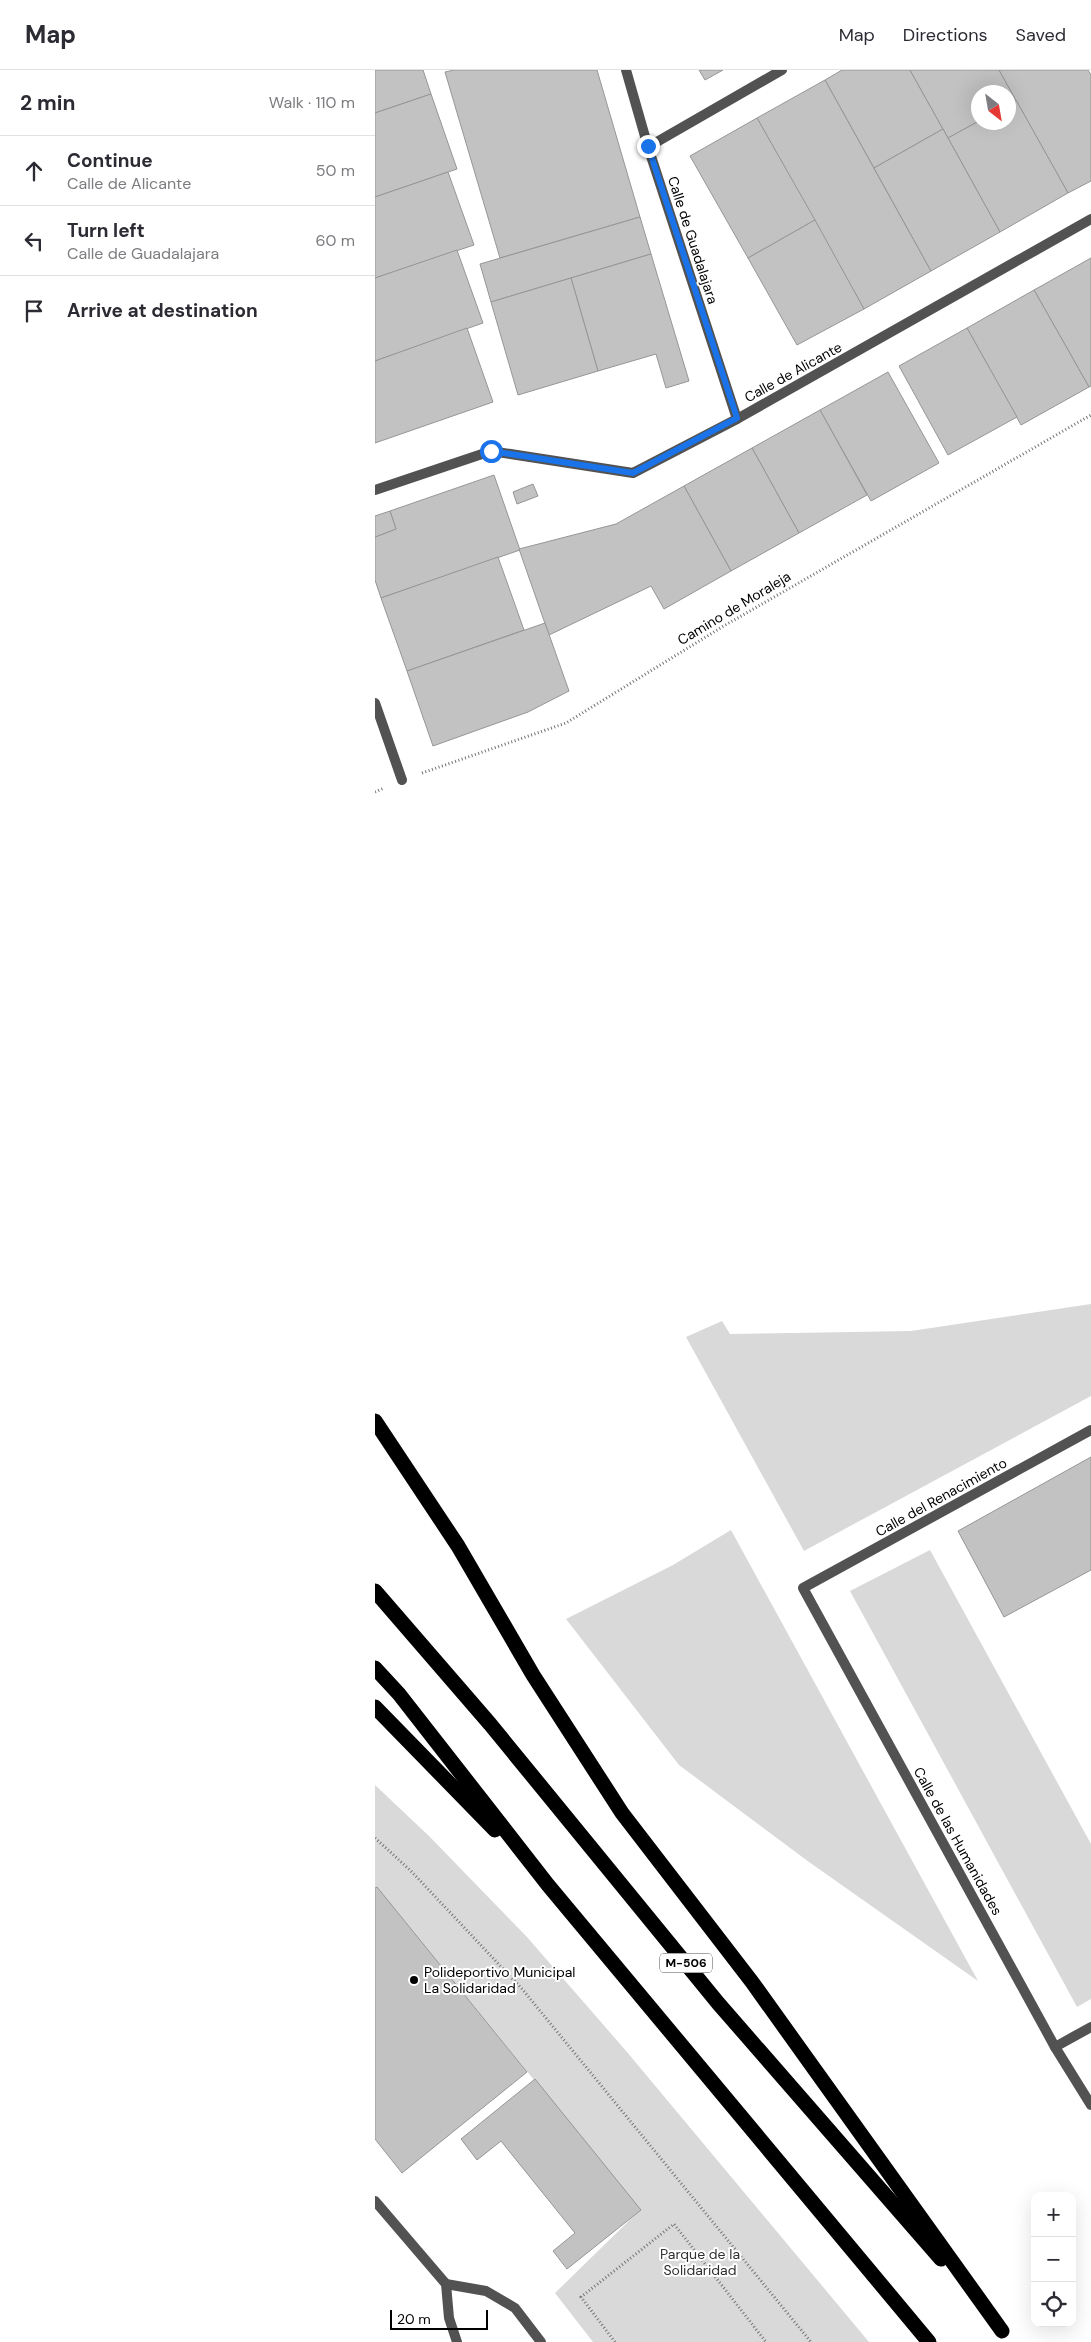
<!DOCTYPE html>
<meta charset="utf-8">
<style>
:root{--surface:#fff;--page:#f2f2f3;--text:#2b2b33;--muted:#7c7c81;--line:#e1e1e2}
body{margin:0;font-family:"DM Sans",sans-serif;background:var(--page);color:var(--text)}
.controls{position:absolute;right:15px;bottom:15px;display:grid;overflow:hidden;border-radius:10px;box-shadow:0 5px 20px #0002}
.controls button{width:45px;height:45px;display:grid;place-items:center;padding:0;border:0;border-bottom:1px solid var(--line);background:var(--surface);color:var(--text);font:25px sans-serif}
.compass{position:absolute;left:596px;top:15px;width:45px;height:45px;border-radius:50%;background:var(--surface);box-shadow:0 5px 20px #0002;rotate:149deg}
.scale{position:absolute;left:15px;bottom:12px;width:98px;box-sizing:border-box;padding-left:5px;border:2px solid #000;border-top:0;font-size:14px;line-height:18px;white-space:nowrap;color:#000;-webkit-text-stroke:4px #fff;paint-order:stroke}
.stop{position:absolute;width:15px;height:15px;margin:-11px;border:4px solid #1a73e8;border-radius:50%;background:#fff}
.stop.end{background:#1a73e8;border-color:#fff;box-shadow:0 1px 5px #0008}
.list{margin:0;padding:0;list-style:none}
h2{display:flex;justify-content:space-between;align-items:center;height:65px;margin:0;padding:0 20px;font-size:21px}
h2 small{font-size:16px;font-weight:400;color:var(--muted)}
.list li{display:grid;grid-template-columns:32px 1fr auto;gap:15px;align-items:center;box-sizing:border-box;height:70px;padding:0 20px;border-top:1px solid var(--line)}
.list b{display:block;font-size:19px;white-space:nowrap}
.list p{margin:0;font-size:16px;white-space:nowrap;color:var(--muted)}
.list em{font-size:16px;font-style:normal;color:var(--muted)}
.icon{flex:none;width:28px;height:28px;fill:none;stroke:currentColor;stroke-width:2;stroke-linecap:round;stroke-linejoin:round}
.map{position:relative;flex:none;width:716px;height:2272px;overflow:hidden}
header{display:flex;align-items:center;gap:30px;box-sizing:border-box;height:70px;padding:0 25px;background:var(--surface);border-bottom:1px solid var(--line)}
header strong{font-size:24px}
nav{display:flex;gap:28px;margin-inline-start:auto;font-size:18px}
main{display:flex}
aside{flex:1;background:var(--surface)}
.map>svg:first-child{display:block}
.green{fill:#d9d9d9}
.building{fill:#c2c2c2;stroke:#969696}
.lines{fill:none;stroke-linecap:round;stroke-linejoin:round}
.path{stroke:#747474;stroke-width:3;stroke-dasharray:1 2.5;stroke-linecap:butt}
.minor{stroke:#525252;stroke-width:10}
.motorway{stroke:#000;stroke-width:15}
.route{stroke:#1a73e8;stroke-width:6}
.poi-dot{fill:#000;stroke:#fff;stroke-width:2}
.labels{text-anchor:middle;stroke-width:4;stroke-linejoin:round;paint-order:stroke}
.shield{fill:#fff;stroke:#4c4c4c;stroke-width:1}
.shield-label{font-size:12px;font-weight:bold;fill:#000}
.street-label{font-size:14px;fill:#000;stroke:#fff}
.poi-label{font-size:14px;fill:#000;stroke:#fff;text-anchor:start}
.park-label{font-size:14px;fill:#303030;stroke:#fff}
</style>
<header>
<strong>Map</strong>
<nav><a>Map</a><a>Directions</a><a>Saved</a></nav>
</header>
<main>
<aside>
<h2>2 min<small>Walk · 110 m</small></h2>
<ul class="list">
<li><svg class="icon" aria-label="ahead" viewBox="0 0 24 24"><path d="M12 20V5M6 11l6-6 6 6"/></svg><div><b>Continue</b><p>Calle de Alicante</p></div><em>50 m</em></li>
<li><svg class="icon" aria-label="left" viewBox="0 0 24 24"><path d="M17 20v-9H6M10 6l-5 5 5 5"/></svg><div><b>Turn left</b><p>Calle de Guadalajara</p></div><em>60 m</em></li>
<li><svg class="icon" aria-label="arrive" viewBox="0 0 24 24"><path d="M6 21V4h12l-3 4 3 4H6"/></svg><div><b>Arrive at destination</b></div></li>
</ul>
</aside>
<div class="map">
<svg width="716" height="2272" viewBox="0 0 716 2272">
<rect width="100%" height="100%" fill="#fff"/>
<!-- green -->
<g class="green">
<polygon points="716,1234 716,1326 429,1481 311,1267 347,1251 355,1264 536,1261"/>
<polygon points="356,1460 603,1911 434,1792 304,1695 191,1549 298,1495"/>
<polygon points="555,1480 716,1774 716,1929 702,1937 475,1521"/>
<polygon points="0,1715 54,1766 152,1867 252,1982 494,2272 218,2272 180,2223 265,2140 2,1817 0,1818"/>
</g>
<!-- building -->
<g class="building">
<polygon points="0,0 48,0 56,24 0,43"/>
<polygon points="79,0 222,0 265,147 125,188 70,2"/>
<polygon points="324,0 348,0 330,10"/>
<polygon points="467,0 535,0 568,59 499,98 450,10"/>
<polygon points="535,0 624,0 641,30 634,34 634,22 604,22 604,51 573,68"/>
<polygon points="624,0 713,0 716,5 716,111 693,123"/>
<polygon points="450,10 556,201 489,239 382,48"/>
<polygon points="56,24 82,99 0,127 0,43"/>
<polygon points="641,30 693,123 625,162 573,68 604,51 634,52 634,34"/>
<polygon points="382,48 440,150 373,188 315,86"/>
<polygon points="568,59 625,162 556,201 499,98"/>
<polygon points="73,102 99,175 0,208 0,127"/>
<polygon points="265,147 276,184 116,232 105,194"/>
<polygon points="440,150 489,239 422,275 373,188"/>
<polygon points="82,180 108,253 0,291 0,208"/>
<polygon points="276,184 314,311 291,318 281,284 223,301 196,208"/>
<polygon points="716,188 716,316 714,317 659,220"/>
<polygon points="196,208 223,301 143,325 116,232"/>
<polygon points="659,220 714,317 646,355 592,258"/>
<polygon points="92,258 118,332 0,373 0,291"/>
<polygon points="592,258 642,347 573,385 524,296"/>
<polygon points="513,302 564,393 496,431 445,340"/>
<polygon points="445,340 492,425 424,463 377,378"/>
<polygon points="377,378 424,463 356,501 309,416"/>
<polygon points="119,405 145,480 6,528 0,510 0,467 21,459 15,441"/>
<polygon points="158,414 163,426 142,434 138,422"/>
<polygon points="309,416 356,501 289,539 276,516 174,565 144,479 241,454"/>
<polygon points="15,441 21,459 0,467 0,446"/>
<polygon points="123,487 149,560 32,601 6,528"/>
<polygon points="170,553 194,621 153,642 58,676 32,601"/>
<polygon points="716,1387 716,1500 629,1547 583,1461"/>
<polygon points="2,1817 152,2002 27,2103 0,2069 0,1818"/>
<polygon points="160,2009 266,2140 192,2199 178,2181 200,2163 126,2071 102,2090 86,2069"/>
</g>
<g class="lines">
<!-- path -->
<g class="path">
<polyline points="47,703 191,653 347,557 716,345"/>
<polyline points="0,722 9,718"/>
<polyline points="0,1768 36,1801 148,1920 436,2272"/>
<polyline points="240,2272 206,2227 299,2154 391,2272"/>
</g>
<!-- minor -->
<g class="minor">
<polyline points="251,0 273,77 362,349"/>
<polyline points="273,77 407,0"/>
<polyline points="0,420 116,381 258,403 362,349 716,149"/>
<polyline points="0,633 27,710"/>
<polyline points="716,1360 428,1518 680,1977 716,2035"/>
<polyline points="680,1977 716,1957"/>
<polyline points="0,2131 71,2214 74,2248 82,2272"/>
<polyline points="71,2214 111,2221 140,2238 166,2272"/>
</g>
<!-- motorway -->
<g class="motorway">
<polyline points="0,1351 83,1476 158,1605 247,1743 377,1912 627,2261"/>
<polyline points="0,1521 115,1654 343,1933 566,2189"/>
<polyline points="0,1598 24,1624 173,1815 554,2272"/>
<polyline points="0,1637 120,1760"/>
</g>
</g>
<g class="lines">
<!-- route -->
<polyline class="route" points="116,381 258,403 362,348 273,76"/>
</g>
<!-- markers -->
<circle class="poi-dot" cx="39" cy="1910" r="5"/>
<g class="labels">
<!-- shield labels -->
<rect class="shield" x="285" y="1883.5" width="52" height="19" rx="4"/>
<g class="shield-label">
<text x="311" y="1897">M-506</text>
</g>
<!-- street labels -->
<g class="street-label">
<text transform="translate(318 170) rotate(72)" y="5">Calle de Guadalajara</text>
<text transform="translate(418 302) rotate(-29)" y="5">Calle de Alicante</text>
<text transform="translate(359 538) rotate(-31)" y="5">Camino de Moraleja</text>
<text transform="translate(566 1427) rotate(-29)" y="5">Calle del Renacimiento</text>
<text transform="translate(583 1771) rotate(61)" y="5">Calle de las Humanidades</text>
</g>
<!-- poi labels -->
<g class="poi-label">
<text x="49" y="1907">Polideportivo Municipal<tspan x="49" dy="16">La Solidaridad</tspan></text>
</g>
<!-- park labels -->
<g class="park-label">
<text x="325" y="2189">Parque de la<tspan x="325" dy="16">Solidaridad</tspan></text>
</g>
</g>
</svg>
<div class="controls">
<button>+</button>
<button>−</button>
<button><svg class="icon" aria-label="locate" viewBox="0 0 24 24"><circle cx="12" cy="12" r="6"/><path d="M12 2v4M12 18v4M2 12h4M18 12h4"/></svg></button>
</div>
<svg class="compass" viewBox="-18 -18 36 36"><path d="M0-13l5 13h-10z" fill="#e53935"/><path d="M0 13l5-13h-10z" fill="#7c7c81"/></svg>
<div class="scale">20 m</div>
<div class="stop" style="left:116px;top:381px"></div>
<div class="stop end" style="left:273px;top:76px"></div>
</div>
</main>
